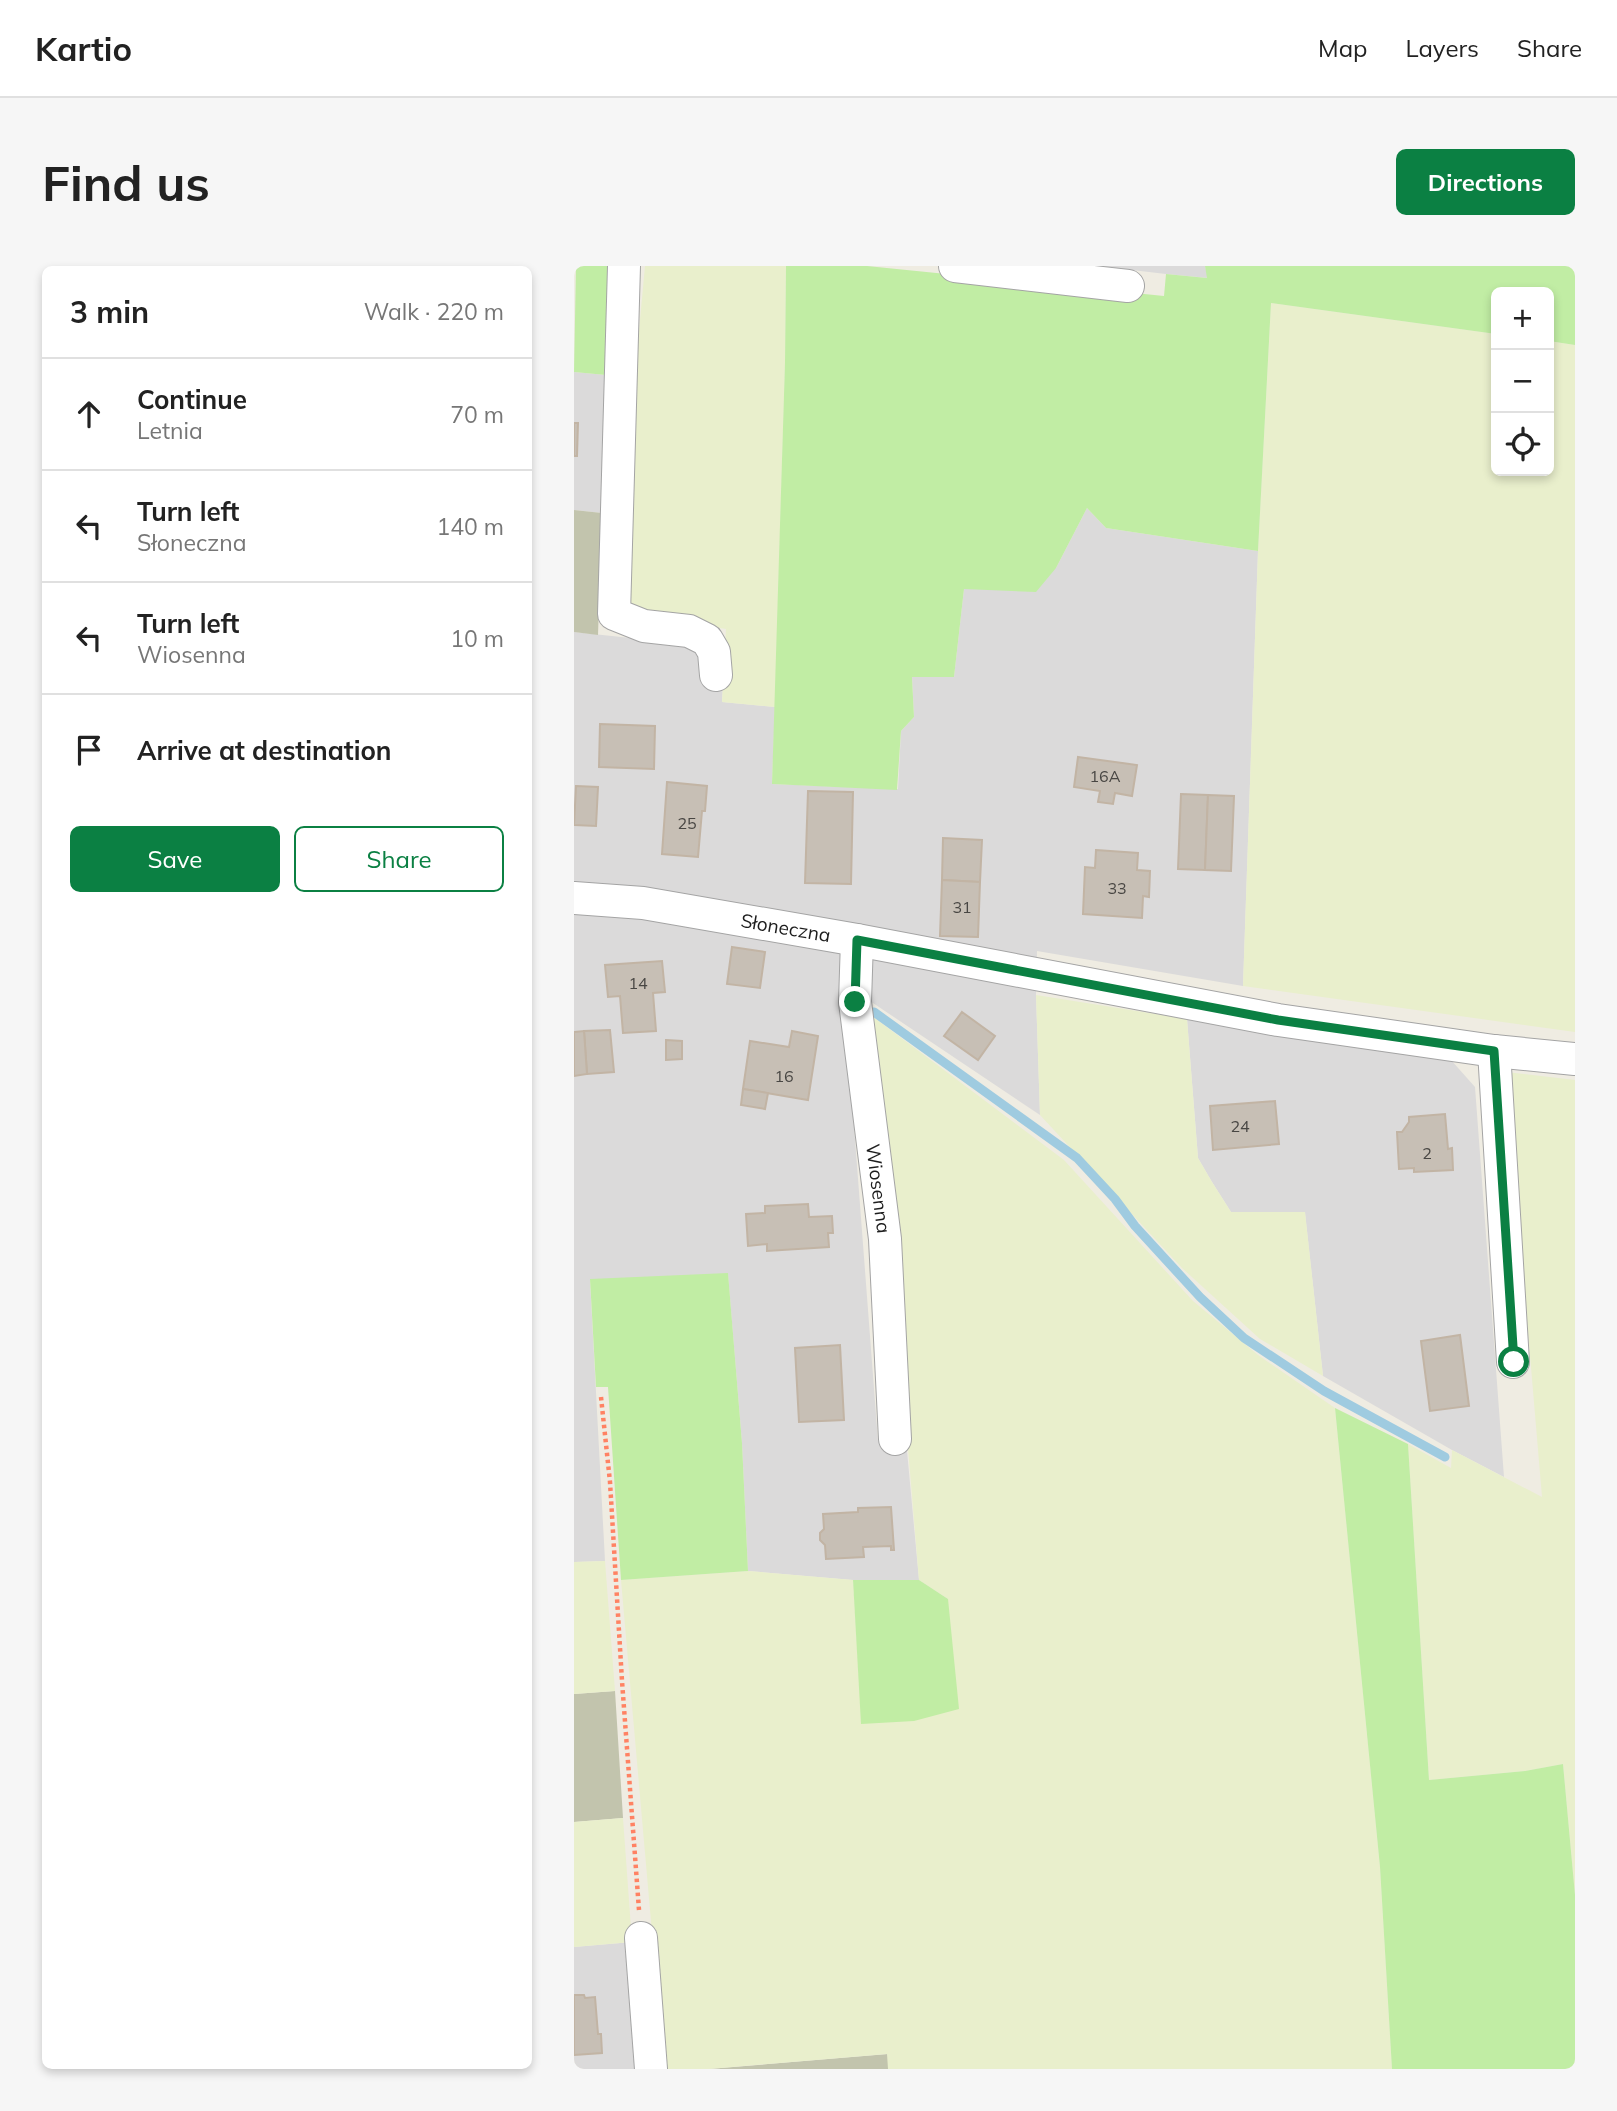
<!DOCTYPE html>
<meta charset="utf-8">
<style>
:root{--surface:#fff;--page:#f6f6f6;--text:#222;--muted:#767676;--line:#e0e0e0;--accent:#0b8043}
body{margin:0;font-family:Mulish,sans-serif;background:var(--page);color:var(--text)}
.controls{position:absolute;right:21px;top:21px;display:grid;overflow:hidden;border-radius:10px;box-shadow:0 4px 10px #0003}
.controls button{width:63px;height:63px;display:grid;place-items:center;padding:0;border:0;border-bottom:2px solid var(--line);background:var(--surface);color:var(--text);font:35px sans-serif}
.stop{position:absolute;width:21px;height:21px;margin:-16px;border:5px solid #0b8043;border-radius:50%;background:#fff}
.stop.end{background:#0b8043;border-color:#fff;box-shadow:0 2px 7px #0008}
.list{margin:0;padding:0;list-style:none}
h2{display:flex;justify-content:space-between;align-items:center;height:91px;margin:0;padding:0 28px;font-size:30px}
h2 small{font-size:23px;font-weight:400;color:var(--muted)}
.list li{display:grid;grid-template-columns:46px 1fr auto;gap:21px;align-items:center;box-sizing:border-box;height:112px;padding:0 28px;border-top:2px solid var(--line)}
.list b{display:block;font-size:26px;white-space:nowrap}
.list p{margin:0;font-size:23px;white-space:nowrap;color:var(--muted)}
.list em{font-size:23px;font-style:normal;color:var(--muted)}
.actions{display:flex;gap:14px;padding:21px 28px}
.actions a{flex:1;padding:16px 0;border:2px solid var(--accent);border-radius:10px;text-align:center;font-size:24px;color:var(--accent)}
.actions .main{background:var(--accent);color:#fff}
.icon{flex:none;width:38px;height:38px;fill:none;stroke:currentColor;stroke-width:2;stroke-linecap:round;stroke-linejoin:round}
.map{position:relative;flex:none;width:1001px;height:1803px;overflow:hidden;border-radius:10px}
header{display:flex;align-items:center;gap:42px;box-sizing:border-box;height:98px;padding:0 35px;background:var(--surface);border-bottom:2px solid var(--line)}
header strong{font-size:33px}
nav{display:flex;gap:38px;margin-inline-start:auto;font-size:24px}
.intro{display:flex;align-items:center;justify-content:space-between;box-sizing:border-box;height:168px;padding:0 42px}
h1{margin:0;font-size:49px}
.button{padding:18px 32px;border-radius:10px;background:var(--accent);color:#fff;font-size:24px;font-weight:700}
main{display:flex;gap:42px;padding:0 42px}
aside{flex:1;background:var(--surface);border-radius:10px;box-shadow:0 4px 10px #0003}
.map>svg:first-child{display:block}
.residential{fill:#dbdada}
.construction{fill:#c2c4ad}
.farmland{fill:#e9efcc}
.grass{fill:#c1eda4}
.lines{fill:none;stroke-linecap:round;stroke-linejoin:round}
.stream{stroke:#9fcbe0;stroke-width:9}
.building{fill:#c7bfb5;stroke:#c2b4a4;stroke-width:2}
.minor-casing{stroke:#a4a4a4;stroke-width:34}
.path{stroke:#ff8263;stroke-width:4.5;stroke-dasharray:3.5 3.5;stroke-linecap:butt}
.minor{stroke:#fff;stroke-width:32}
.route{stroke:#0b8043;stroke-width:9}
.labels{text-anchor:middle;stroke-width:6;stroke-linejoin:round;paint-order:stroke}
.number-label{font-size:16px;fill:#484643}
.street-label{font-size:19px;fill:#1d1d1d;stroke:#fff}
</style>
<header>
<strong>Kartio</strong>
<nav><a>Map</a><a>Layers</a><a>Share</a></nav>
</header>
<div class="intro"><h1>Find us</h1><a class="button">Directions</a></div>
<main>
<aside>
<h2>3 min<small>Walk · 220 m</small></h2>
<ul class="list">
<li><svg class="icon" aria-label="ahead" viewBox="0 0 24 24"><path d="M12 20V5M6 11l6-6 6 6"/></svg><div><b>Continue</b><p>Letnia</p></div><em>70 m</em></li>
<li><svg class="icon" aria-label="left" viewBox="0 0 24 24"><path d="M17 20v-9H6M10 6l-5 5 5 5"/></svg><div><b>Turn left</b><p>Słoneczna</p></div><em>140 m</em></li>
<li><svg class="icon" aria-label="left" viewBox="0 0 24 24"><path d="M17 20v-9H6M10 6l-5 5 5 5"/></svg><div><b>Turn left</b><p>Wiosenna</p></div><em>10 m</em></li>
<li><svg class="icon" aria-label="arrive" viewBox="0 0 24 24"><path d="M6 21V4h12l-3 4 3 4H6"/></svg><div><b>Arrive at destination</b></div></li>
</ul>
<div class="actions"><a class="main">Save</a><a>Share</a></div>
</aside>
<div class="map">
<svg width="1001" height="1803" viewBox="0 0 1001 1803">
<rect width="100%" height="100%" fill="#efece2"/>
<!-- residential -->
<g class="residential">
<polygon points="524,0 631,0 634,12 592,8"/>
<polygon points="0,106 32,109 28,247 0,244"/>
<polygon points="513,242 532,262 684,285 669,720 463,685 462,729 466,849 293,733 270,729 304,1175 332,1174 345,1314 279,1314 174,1305 168,1177 154,1008 16,1014 31,1295 0,1296 0,366 151,382 148,436 201,441 198,518 324,523 327,465 340,451 338,410 380,411 390,323 482,302"/>
<polygon points="613,753 877,794 901,821 930,1211 878,1184 749,1110 731,947 657,946 638,916 624,892"/>
<polygon points="58,1676 67,1803 0,1803 0,1681"/>
</g>
<!-- construction -->
<g class="construction">
<polygon points="0,244 28,247 24,369 0,366"/>
<polygon points="41,1425 49,1552 0,1556 0,1428"/>
<polygon points="314,1788 314,1803 135,1803"/>
</g>
<!-- farmland -->
<g class="farmland">
<polygon points="71,0 212,0 211,96 201,441 148,436 152,363 64,348 57,339 53,327 56,161"/>
<polygon points="697,37 922,68 922,205 975,205 975,75 1001,79 1001,766 669,720 684,285"/>
<polygon points="462,729 613,753 624,892 638,916 657,946 731,946 749,1110 686,1073 608,1002 466,849"/>
<polygon points="298,750 490,894 619,1035 684,1089 761,1142 806,1601 818,1803 314,1803 313,1788 135,1803 90,1803 47,1314 174,1305 279,1314 288,1458 374,1333 345,1314"/>
<polygon points="932,806 1001,814 1001,1629 989,1498 951,1505 855,1514 834,1178 877,1202 878,1184 968,1231"/>
<polygon points="31,1295 41,1425 0,1428 0,1296"/>
<polygon points="49,1552 58,1676 0,1681 0,1556"/>
</g>
<!-- grass -->
<g class="grass">
<polygon points="2,0 39,0 32,109 0,106"/>
<polygon points="212,0 293,0 590,30 592,8 633,12 631,0 1001,0 1001,79 975,75 975,26 922,26 922,68 697,37 684,285 532,262 513,242 482,302 462,326 390,323 380,411 338,411 340,451 327,465 323,524 198,518 211,96"/>
<polygon points="154,1007 168,1177 174,1305 47,1314 34,1121 22,1121 16,1013"/>
<polygon points="761,1142 834,1178 855,1514 951,1505 989,1498 1001,1629 1001,1803 818,1803 806,1601"/>
<polygon points="279,1314 345,1314 374,1333 385,1443 340,1455 287,1458"/>
</g>
<g class="lines">
<!-- stream -->
<polyline class="stream" points="300,746 503,892 541,933 561,960 626,1031 670,1072 750,1125 871,1191"/>
</g>
<!-- building -->
<g class="building">
<polygon points="0,157 4,157 3,190 0,190"/>
<polygon points="26,458 81,460 80,503 25,501"/>
<polygon points="504,491 563,499 558,530 541,527 539,538 524,536 526,525 500,521"/>
<polygon points="93,516 133,520 131,545 128,545 124,591 88,588"/>
<polygon points="2,520 24,521 22,560 0,559"/>
<polygon points="234,525 279,526 277,618 231,617"/>
<polygon points="607,528 634,529 631,604 604,603"/>
<polygon points="634,529 660,530 657,605 631,604"/>
<polygon points="369,572 408,574 406,616 368,614"/>
<polygon points="522,584 564,587 563,604 576,605 575,631 569,630 568,652 509,648 511,601 521,602"/>
<polygon points="368,614 406,616 404,671 366,670"/>
<polygon points="158,681 191,686 186,722 153,718"/>
<polygon points="88,695 91,726 79,727 82,765 49,767 46,730 34,731 31,699"/>
<polygon points="388,746 421,770 404,794 370,770"/>
<polygon points="36,764 40,806 13,808 10,765"/>
<polygon points="10,765 13,808 0,810 0,766"/>
<polygon points="218,765 244,770 234,834 169,823 176,775 215,781"/>
<polygon points="92,774 108,775 108,793 92,794"/>
<polygon points="169,823 194,827 191,843 167,839"/>
<polygon points="701,835 705,878 639,884 636,840"/>
<polygon points="871,848 874,883 878,882 879,904 840,906 840,902 825,903 823,866 828,866 835,856 835,851"/>
<polygon points="234,938 235,951 258,950 259,967 254,967 255,981 193,985 193,978 174,980 172,948 191,947 191,940"/>
<polygon points="886,1069 895,1140 856,1145 847,1075"/>
<polygon points="266,1079 270,1154 225,1156 221,1082"/>
<polygon points="317,1241 320,1284 317,1284 317,1280 289,1281 290,1291 252,1293 251,1279 246,1274 246,1267 250,1263 249,1248 284,1246 284,1242"/>
<polygon points="0,1729 10,1729 11,1732 21,1731 24,1768 27,1768 28,1787 0,1789"/>
</g>
<g class="lines">
<defs>
<g id="minor">
<polyline points="50,0 40,348 70,360 115,365 133,374 140,386 142,409"/>
<polyline points="381,0 554,20"/>
<path id="s1" d="M0,632L69,637L283,674L704,754L920,785L1001,793"/>
<path id="s2" d="M283,674L281,736L311,973L321,1173"/>
<polyline points="920,785 939,1096"/>
<polyline points="67,1672 77,1803"/>
</g>
</defs>
<!-- minor casing -->
<use href="#minor" class="minor-casing"/>
<!-- path -->
<polyline class="path" points="27,1131 36,1216 48,1415 65,1644"/>
<!-- minor -->
<use href="#minor" class="minor"/>
</g>
<g class="lines">
<!-- route -->
<polyline class="route" points="281,736 283,674 704,754 920,785 940,1096"/>
</g>
<g class="labels">
<!-- number labels -->
<g class="number-label">
<text x="531" y="516">16A</text>
<text x="113" y="563">25</text>
<text x="543" y="628">33</text>
<text x="388" y="647">31</text>
<text x="64" y="723">14</text>
<text x="210" y="816">16</text>
<text x="666" y="866">24</text>
<text x="853" y="893">2</text>
</g>
<!-- street labels -->
<g class="street-label">
<text dy="7" stroke="none"><textPath href="#s1" startOffset="214">Słoneczna</textPath></text>
<text dy="7" stroke="none"><textPath href="#s2" startOffset="250">Wiosenna</textPath></text>
</g>
</g>
</svg>
<div class="controls">
<button>+</button>
<button>−</button>
<button><svg class="icon" aria-label="locate" viewBox="0 0 24 24"><circle cx="12" cy="12" r="6"/><path d="M12 2v4M12 18v4M2 12h4M18 12h4"/></svg></button>
</div>
<div class="stop" style="left:940px;top:1096px"></div>
<div class="stop end" style="left:281px;top:736px"></div>
</div>
</main>
